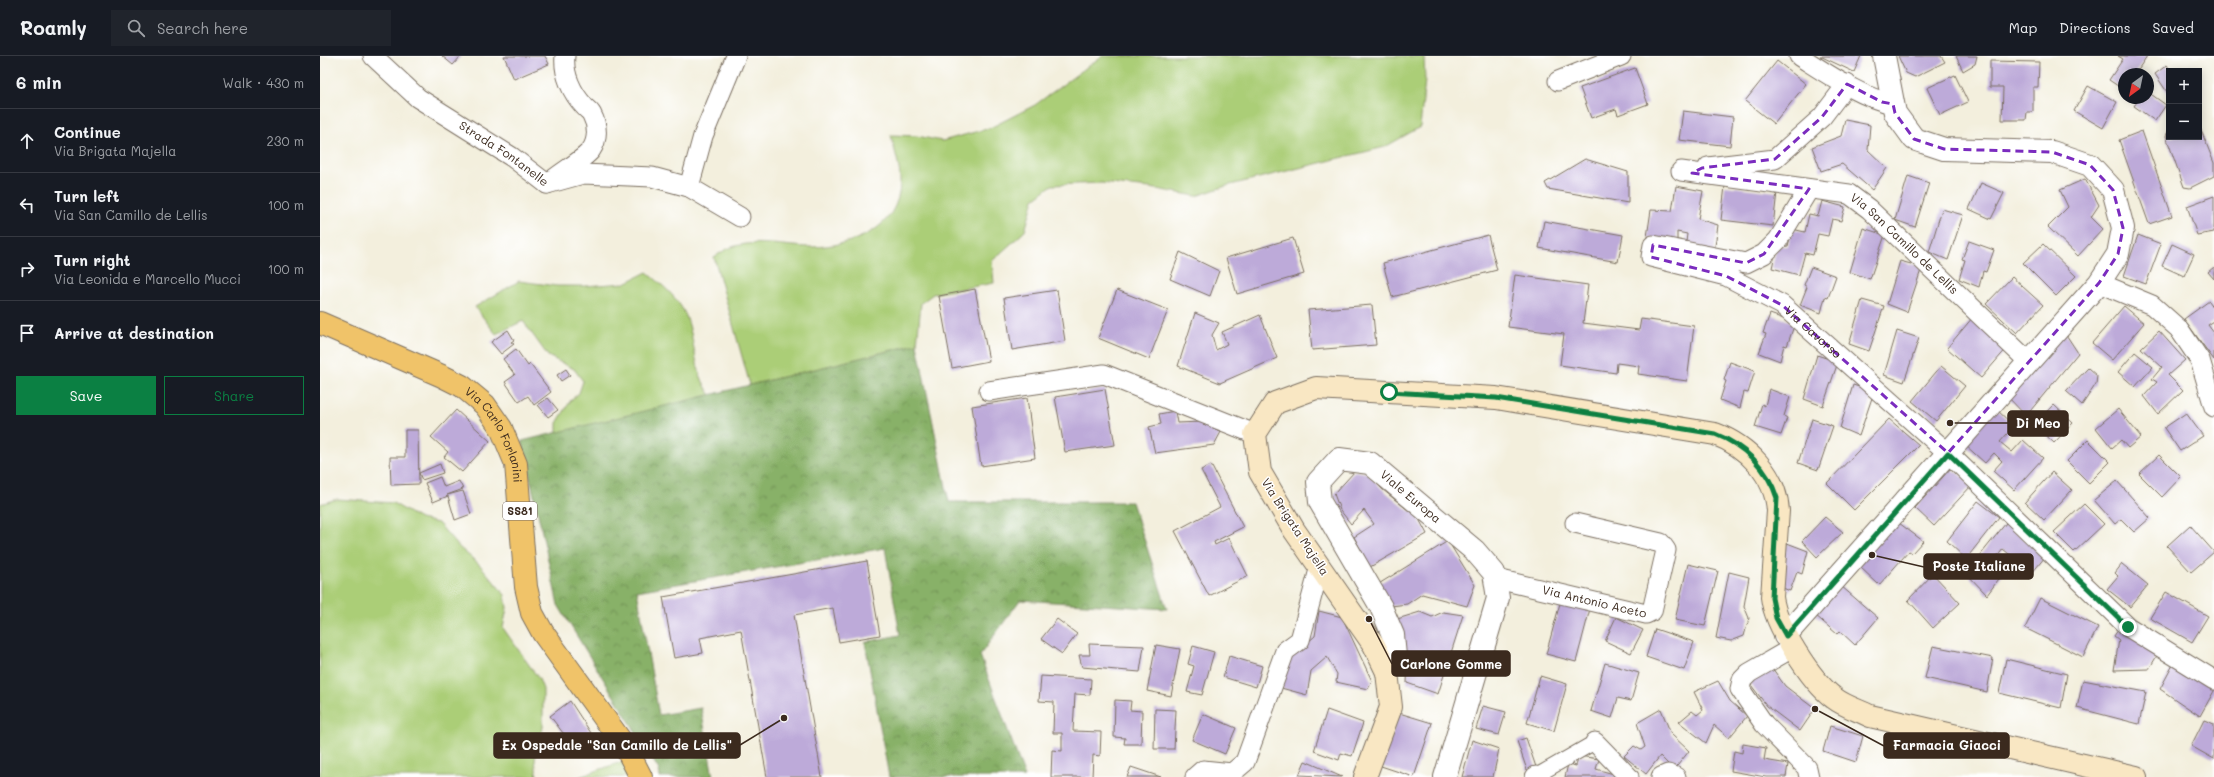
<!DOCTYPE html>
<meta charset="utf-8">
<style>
:root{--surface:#171b24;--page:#20242c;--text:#f1f3f6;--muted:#9ea1a6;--line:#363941;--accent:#0b8043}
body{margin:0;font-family:Mali,sans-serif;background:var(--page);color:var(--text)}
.controls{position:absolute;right:12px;top:12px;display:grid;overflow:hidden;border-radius:0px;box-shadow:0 2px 10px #0003}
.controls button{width:36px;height:36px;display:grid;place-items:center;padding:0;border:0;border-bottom:1px solid var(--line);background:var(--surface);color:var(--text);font:20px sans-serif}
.compass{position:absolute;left:1798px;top:12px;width:36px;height:36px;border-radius:50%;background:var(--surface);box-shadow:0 2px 10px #0003;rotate:213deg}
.stop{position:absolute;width:12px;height:12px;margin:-9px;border:3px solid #0b8043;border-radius:50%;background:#fff}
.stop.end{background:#0b8043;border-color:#fff;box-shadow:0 1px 4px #0008}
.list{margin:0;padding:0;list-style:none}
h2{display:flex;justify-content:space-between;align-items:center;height:52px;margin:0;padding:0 16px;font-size:17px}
h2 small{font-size:13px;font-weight:400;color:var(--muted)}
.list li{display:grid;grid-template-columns:26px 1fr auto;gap:12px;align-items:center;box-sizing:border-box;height:64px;padding:0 16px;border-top:1px solid var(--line)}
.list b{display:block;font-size:15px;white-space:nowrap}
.list p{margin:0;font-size:13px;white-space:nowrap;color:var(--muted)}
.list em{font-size:13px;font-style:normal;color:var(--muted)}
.actions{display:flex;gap:8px;padding:12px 16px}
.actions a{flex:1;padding:9px 0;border:1px solid var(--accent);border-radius:0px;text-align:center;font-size:14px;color:var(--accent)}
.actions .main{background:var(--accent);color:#fff}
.icon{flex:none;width:22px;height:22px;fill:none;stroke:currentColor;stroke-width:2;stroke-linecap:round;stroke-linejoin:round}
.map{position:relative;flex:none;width:1894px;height:721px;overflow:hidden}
header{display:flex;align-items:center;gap:24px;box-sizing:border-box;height:56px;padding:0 20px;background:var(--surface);border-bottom:1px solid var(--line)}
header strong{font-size:19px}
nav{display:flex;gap:22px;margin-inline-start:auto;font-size:14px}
.search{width:280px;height:36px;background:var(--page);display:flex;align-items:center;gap:10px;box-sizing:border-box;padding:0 14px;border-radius:0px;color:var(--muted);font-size:15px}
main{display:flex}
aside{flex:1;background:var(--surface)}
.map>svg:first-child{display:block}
.grass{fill:#abce77;stroke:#737c4a}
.forest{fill:url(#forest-crowns);stroke:#626e43}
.building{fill:#bdaad9}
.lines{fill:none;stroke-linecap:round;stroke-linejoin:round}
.pedestrian-casing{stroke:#7b6f61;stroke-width:16}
.minor-casing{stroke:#7b6f61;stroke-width:21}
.tertiary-casing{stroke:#7b6f61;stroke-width:24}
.secondary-casing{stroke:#7b6f61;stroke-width:24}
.primary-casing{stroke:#7b6f61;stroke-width:24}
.pedestrian{stroke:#fff;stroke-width:14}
.minor{stroke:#fff;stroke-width:19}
.tertiary{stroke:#fff;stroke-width:22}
.secondary{stroke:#f9e7c3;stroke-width:22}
.primary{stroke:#f0c369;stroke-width:22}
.route{stroke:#0b8043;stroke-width:5}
.marked{fill:none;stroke:#7b2cbf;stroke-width:3;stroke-dasharray:8 5;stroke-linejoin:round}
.labels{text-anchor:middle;stroke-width:3;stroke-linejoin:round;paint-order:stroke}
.shield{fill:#fff;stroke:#766a62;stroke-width:1}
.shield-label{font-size:11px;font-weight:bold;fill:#3b2a1e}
.street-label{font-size:12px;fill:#3b2a1e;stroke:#fff}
.leader{fill:none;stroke:#3b2a1e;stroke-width:1.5}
.callout-dot{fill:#3b2a1e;stroke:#fff;stroke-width:1.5}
.callout{fill:#3b2a1e;stroke:#3b2a1e;stroke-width:1.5}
.callout-label{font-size:13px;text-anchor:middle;font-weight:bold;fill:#fff}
</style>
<header>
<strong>Roamly</strong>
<div class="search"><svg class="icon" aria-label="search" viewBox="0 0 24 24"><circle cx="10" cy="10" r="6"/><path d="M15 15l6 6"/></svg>Search here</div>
<nav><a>Map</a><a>Directions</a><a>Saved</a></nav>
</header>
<main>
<aside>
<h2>6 min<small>Walk · 430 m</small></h2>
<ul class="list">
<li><svg class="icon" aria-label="ahead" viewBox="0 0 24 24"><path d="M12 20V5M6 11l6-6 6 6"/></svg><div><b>Continue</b><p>Via Brigata Majella</p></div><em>230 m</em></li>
<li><svg class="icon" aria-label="left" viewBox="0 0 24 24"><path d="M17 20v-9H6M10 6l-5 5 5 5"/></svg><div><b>Turn left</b><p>Via San Camillo de Lellis</p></div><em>100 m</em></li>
<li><svg class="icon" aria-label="right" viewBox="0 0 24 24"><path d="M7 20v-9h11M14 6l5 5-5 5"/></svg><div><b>Turn right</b><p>Via Leonida e Marcello Mucci</p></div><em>100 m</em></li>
<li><svg class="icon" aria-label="arrive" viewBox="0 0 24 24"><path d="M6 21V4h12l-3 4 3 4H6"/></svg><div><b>Arrive at destination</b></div></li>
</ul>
<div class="actions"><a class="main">Save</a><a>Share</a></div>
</aside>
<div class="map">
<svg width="1894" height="721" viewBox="0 0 1894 721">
<defs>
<pattern id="forest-crowns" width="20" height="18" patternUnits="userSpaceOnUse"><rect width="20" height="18" fill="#88b168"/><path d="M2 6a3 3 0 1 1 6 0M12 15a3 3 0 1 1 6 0" fill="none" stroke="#709055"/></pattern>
</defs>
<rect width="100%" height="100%" fill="#fff"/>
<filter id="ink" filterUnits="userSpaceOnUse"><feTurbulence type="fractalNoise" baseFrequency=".025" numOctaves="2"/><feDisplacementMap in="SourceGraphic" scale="8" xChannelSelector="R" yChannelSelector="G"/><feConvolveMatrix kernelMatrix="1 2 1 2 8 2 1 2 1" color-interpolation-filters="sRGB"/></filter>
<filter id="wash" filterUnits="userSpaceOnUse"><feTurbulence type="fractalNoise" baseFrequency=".012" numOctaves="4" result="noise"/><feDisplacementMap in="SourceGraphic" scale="16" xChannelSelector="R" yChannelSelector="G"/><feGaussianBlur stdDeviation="0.9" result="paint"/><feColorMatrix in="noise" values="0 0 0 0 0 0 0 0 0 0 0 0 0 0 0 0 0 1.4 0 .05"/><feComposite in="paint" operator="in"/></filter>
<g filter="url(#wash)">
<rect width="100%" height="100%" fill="#f3efdd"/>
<!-- grass -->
<g class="grass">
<path d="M782,0H1104L1105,24L1100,71L1065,91L906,130L876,140L830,132L781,127L732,129L714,143L705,175L672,205L674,227L613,238L601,247L597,288L430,329L394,201C399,198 406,193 412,191C437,183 466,191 492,191C533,190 579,173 580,127C581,112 574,94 571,79L597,80L622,85L670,72L715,49Z"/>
<path d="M327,216C342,229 358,241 366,260C376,286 373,316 391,339L237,377V367L251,344L259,337L263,325L254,313L228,300L203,265L176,278L155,251L199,225L237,230H264L305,227Z"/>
<polygon points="17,443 73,447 100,463 118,467 140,492 160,509 185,539 187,552 183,572 219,623 223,633 223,671 215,703 217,721 0,721 0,448"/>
<polygon points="304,705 313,721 259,721"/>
</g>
<!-- forest -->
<polygon class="forest" points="597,288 629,446 812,446 847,553 700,544 660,599 705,721 569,721 545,586 580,579 565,492 317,535 339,659 381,652 393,721 340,721 339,714 238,549 202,385"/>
<g id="blocks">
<!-- building -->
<g class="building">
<polygon points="122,0 141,0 133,9"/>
<polygon points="184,0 225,0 229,8 194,23"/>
<polygon points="1500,0 1541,0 1534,16"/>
<polygon points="1578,0 1621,0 1625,6 1595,21 1586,17"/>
<polygon points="1636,0 1657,0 1655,8 1643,15"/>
<polygon points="1798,0 1827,0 1815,18 1804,18 1804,34 1789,24 1803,3"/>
<polygon points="1457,5 1486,28 1454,68 1425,45"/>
<polygon points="1670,5 1719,6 1718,31 1713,31 1713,56 1707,56 1706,64 1682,64 1683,31 1670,31"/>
<polygon points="1847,9 1851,15 1849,15 1849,39 1835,18"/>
<polygon points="1315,12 1328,48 1298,59 1296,53 1271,62 1260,32"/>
<polygon points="1635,19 1648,46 1620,59 1607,32"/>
<polygon points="1768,30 1797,46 1783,72 1754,55"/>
<polygon points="1828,36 1846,49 1835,65 1814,50 1820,42 1828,42"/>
<polygon points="1363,55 1413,61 1410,90 1359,84"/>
<polygon points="1525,64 1550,69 1548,94 1567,112 1552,134 1522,108 1501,115 1492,91 1521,80"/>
<polygon points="1879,69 1894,107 1894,120 1870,132 1864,131 1846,80 1849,73 1849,81 1879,81"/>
<polygon points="1822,75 1852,160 1829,168 1799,84"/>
<polygon points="1265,103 1308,116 1308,147 1228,133 1225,127"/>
<polygon points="1588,120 1609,127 1595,171 1575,164"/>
<polygon points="1765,123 1779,149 1771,161 1783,173 1758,200 1728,171 1748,151 1740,134"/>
<polygon points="1661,127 1684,137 1671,163 1649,153"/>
<polygon points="1356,130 1383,135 1378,163 1398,169 1394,197 1366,186 1367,178 1357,176 1357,185 1327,181 1331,154 1352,155"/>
<polygon points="1405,130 1457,136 1453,170 1401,164"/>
<polygon points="1894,140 1894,176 1877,179 1867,150"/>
<polygon points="1502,145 1525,151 1521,165 1512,163 1508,180 1498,178 1493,199 1485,197 1479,219 1452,212 1457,190 1468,190 1472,173 1485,176 1489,158 1498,160"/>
<polygon points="1622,153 1643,159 1628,204 1609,196"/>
<polygon points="1224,165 1303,179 1298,206 1219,192"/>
<polygon points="1543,172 1565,179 1550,223 1530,216"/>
<polygon points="1168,179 1177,214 1072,241 1063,207"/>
<polygon points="1818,179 1841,188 1826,228 1804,220"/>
<polygon points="973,182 984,218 917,238 906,202"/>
<polygon points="1649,185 1674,194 1666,216 1663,215 1659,231 1639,223 1645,204 1642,203"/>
<polygon points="1723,188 1756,220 1736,240 1703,207"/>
<polygon points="1852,188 1874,198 1864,220 1842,210"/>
<polygon points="860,196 899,215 890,240 850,223"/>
<polygon points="1580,205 1602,211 1587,256 1567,248"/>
<polygon points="1491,211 1516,220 1508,242 1505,241 1501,257 1480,249 1487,231 1484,229"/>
<polygon points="1894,211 1894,223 1888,216"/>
<polygon points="1195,219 1268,229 1263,267 1319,274 1321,263 1374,270 1367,325 1318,318 1319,310 1297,307 1296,317 1240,309 1244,278 1188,271"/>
<polygon points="1692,221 1723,249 1697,277 1666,248"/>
<polygon points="655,233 669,305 632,312 619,240"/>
<polygon points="737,234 745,285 692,294 684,242"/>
<polygon points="797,234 848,254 829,303 778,282"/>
<polygon points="1542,244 1564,250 1549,295 1529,288"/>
<polygon points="1889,245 1894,252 1894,265 1888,269 1894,277 1894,304 1864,263"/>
<polygon points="1052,249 1056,289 992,294 988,254"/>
<polygon points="1804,250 1824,267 1792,304 1772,287"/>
<polygon points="875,257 899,267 892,279 896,294 907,288 902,276 940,259 957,302 900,327 858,310"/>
<polygon points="1450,258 1475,267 1467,290 1464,289 1460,305 1439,297 1446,278 1443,277"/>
<polygon points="1653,261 1688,291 1661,322 1627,292"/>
<polygon points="188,274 194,284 191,286 194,288 181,298 171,286"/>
<polygon points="1743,274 1758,297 1706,360 1687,340"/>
<polygon points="1577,275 1599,282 1584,326 1564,319"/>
<polygon points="1839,275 1865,304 1848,319 1863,334 1838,358 1824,340 1837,326 1832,323 1842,311 1821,292"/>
<polygon points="196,293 208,310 210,308 231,336 214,349 208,340 199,346 185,326 195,319 183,303"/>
<polygon points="1815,296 1833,311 1815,331 1798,316"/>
<polygon points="1497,299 1518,306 1503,350 1484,343"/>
<polygon points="1410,306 1435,315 1428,337 1424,336 1420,352 1400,344 1406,325 1404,324"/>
<polygon points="1621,310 1645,330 1616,365 1592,345"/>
<polygon points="1768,312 1777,320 1776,328 1762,349 1746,335"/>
<polygon points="246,313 250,319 241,325 237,319"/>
<polygon points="1533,329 1554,336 1539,380 1520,372"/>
<polygon points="785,333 795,389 745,396 735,341"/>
<polygon points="1449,333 1470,341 1464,360 1467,362 1461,379 1435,371 1442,348 1445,350"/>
<polygon points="228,342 238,354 228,361 218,349"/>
<polygon points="707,342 715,402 661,410 652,350"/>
<polygon points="1734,349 1753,367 1734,387 1715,369"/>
<polygon points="1676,353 1694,370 1680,386 1692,396 1703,384 1723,402 1694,434 1673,415 1682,405 1674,397 1665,407 1644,388"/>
<polygon points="1798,353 1821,381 1808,392 1801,384 1792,392 1776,372"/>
<polygon points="136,354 170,385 142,416 124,401 128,396 111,381"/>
<polygon points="855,355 857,367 882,366 901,376 894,389 835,397 829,371 841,368 839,358"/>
<polygon points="1866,357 1883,380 1860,395 1844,372"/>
<polygon points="1492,363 1513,370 1498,414 1478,407"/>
<polygon points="1569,363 1599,389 1534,454 1507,427"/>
<polygon points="85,374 98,374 99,428 71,429 70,401 85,401"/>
<polygon points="1768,384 1790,406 1769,427 1747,405"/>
<polygon points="1839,399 1861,421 1842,441 1819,418"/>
<polygon points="120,408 123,417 102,424 99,417"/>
<polygon points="891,409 923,471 894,486 895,489 909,482 928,520 889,540 855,475 900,451 881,414"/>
<polygon points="1631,412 1652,429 1614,470 1595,452"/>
<polygon points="1035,415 1047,417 1062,433 1089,455 1094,454 1107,478 1050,511 1034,481 1054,468 1044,454 1031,468 1020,454 1014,438"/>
<polygon points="1732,416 1752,434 1724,464 1705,446"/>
<polygon points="120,421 124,431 139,425 143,433 127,439 143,435 151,458 135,464 128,440 113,446 105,427"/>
<polygon points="1797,425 1830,462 1814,476 1801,463 1795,468 1774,444"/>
<polygon points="1658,445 1679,461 1646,503 1627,485"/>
<polygon points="1764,448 1784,468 1754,496 1734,476"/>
<polygon points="1505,461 1523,476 1497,501 1482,485"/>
<polygon points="1575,464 1603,485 1592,497 1589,495 1559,529 1538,509"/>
<polygon points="1686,467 1725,501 1712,517 1683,493 1674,505 1684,516 1667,539 1646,517"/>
<polygon points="1870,469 1894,496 1871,516 1847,490"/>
<polygon points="1128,485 1155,529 1147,550 1102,538 1087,548 1071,550 1057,529"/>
<polygon points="1467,487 1488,495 1482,518 1477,516 1470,535 1456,529"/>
<polygon points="547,505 560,579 519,586 513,552 474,559 502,721 447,721 421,574 380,582 383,597 354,602 343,541"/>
<polygon points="1368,508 1398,515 1385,570 1355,564"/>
<polygon points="1802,508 1828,529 1810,551 1787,533 1798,520 1795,517"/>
<polygon points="1409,516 1429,521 1424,550 1429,562 1424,580 1411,585 1396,582"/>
<polygon points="1613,518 1640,547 1613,572 1588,544"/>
<polygon points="1521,530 1558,562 1535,589 1520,575 1517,578 1495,559"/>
<polygon points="1846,536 1888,560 1872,586 1830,562"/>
<polygon points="1242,540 1271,549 1256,606 1226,598"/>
<polygon points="1720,542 1778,571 1763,601 1705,572"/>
<polygon points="999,555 1022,561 1052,625 1048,633 1016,626 1017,618 1007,601 991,615 987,639 961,632 969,603 995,580"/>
<polygon points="1100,556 1112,561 1123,556 1143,559 1118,638 1087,627 1088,603 1074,564"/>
<polygon points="1296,561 1323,574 1311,597 1285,585"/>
<polygon points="737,563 757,578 742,598 721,583"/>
<polygon points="1800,571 1838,598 1829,613 1794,614 1799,584 1794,580"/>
<polygon points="1335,573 1374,586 1364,614 1326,601"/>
<polygon points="769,588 824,590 820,616 762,611 759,599 770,599"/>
<polygon points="836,589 860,593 851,640 827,635"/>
<polygon points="873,590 894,596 882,639 867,636 874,610 868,608"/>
<polygon points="1613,590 1673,602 1667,636 1605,622"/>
<polygon points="909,600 942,610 936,631 903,621"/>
<polygon points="1686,603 1747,618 1741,652 1679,637"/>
<polygon points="1855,605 1894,630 1894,635 1880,660 1840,633"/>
<polygon points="1285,607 1319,617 1311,645 1298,642 1292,662 1271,655"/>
<polygon points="1450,609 1465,630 1495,653 1480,675 1447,650 1428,625"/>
<polygon points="721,620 771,623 770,639 755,638 753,675 781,676 780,700 773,699 772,721 731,721 732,694 742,695 742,677 733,677 734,646 719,645"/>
<polygon points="1220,620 1247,628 1234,675 1207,667"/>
<polygon points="1763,624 1826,636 1819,668 1757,652"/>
<polygon points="1398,625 1410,645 1427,660 1409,682 1394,669 1386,687 1359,666 1372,655 1377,659 1383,654 1374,636"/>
<polygon points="795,644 811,645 810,654 822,655 821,688 804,688 805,682 794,681"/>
<polygon points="250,645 271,677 253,690 230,660"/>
<polygon points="1163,650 1186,656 1179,679 1156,673"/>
<polygon points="835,653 856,654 854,693 834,693"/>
<polygon points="1341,653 1351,678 1369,695 1354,714 1340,700 1326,718 1304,700 1314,690 1321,694 1325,691 1317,667"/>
<polygon points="1007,654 1043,667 1032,700 1021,697 1019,704 994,695"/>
<polygon points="1079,657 1112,667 1094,721 1061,710"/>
<polygon points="883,658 916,672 905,698 872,684"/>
<polygon points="1884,664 1894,668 1894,703 1871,690"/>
<polygon points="1510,670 1543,680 1536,706 1503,695"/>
<polygon points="1206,682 1216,711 1207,714 1197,685"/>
<polygon points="1152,684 1179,693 1173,721 1142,721"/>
<polygon points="1423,688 1446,692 1444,704 1468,708 1466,721 1446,721 1411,715 1414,695 1422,697"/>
<polygon points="1259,700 1279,703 1276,713 1304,721 1245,721 1248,708 1256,710"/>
<polygon points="985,705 1022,721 979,719"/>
<polygon points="811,711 841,721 807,721"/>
</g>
</g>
</g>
<g filter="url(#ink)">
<use href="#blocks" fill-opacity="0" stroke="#7b6f61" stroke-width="1"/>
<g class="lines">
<defs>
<polyline id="pedestrian" points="1216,720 1275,686"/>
<g id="minor">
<path id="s1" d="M53,0L98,42L192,101L227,128"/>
<path d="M1479,0C1506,17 1542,42 1573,48"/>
<polyline points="1238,25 1301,0"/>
<polyline points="1388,111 1455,103 1502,61 1527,28"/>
<path id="s2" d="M1361,115L1529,138L1549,153L1709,306"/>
<path d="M235,122C245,114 264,103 271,94C278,84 278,70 272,59C271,55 266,53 264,50C252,37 243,18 245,0"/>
<polyline points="227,128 263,118 332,121 369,131 420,161"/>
<polyline points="369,131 383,80 416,0"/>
<path id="s3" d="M1489,133L1458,184L1444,198L1426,207L1333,189L1331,201L1406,220L1462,249L1628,397L1808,571L1894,624"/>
<polyline points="1779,227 1832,249 1859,273 1880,304 1894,351"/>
<polyline points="669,335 784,318 935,378"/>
<path id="s4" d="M1177,523L1326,558L1332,555L1346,494L1341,487L1255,467"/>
<polyline points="1474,591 1429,617 1422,624 1420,633 1444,668 1487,712 1489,721"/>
<polyline points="1275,686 1309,721"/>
<polyline points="875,721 883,714 912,717 925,706 965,595 980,584 1000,510"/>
<polyline points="1215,721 1216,720"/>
<polyline points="1341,721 1348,718 1356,721"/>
</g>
<g id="tertiary">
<polyline points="1465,580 1779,227 1798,198 1803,172 1793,134 1770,109 1732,96 1624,93 1594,83 1575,57 1564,0"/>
<path id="s5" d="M1067,616L1075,600L1073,579L1061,551L1000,446L998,426L1019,403L1050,407L1155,495L1174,517L1178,542L1125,721"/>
</g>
<path id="secondary" d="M1045,721L1071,651L1067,616L1054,589L974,474L940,416L935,378L955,347L996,332L1176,342L1395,378C1427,390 1456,419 1458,455L1452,541C1455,569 1491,625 1514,642C1524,650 1538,654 1550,660L1816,721"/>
<g id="primary">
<path id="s6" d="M0,267L122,320L142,330L165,349L181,372L196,408L206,531L212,557L223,577L306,692L321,721"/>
</g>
</defs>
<!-- pedestrian casing -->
<use href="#pedestrian" class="pedestrian-casing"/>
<!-- minor casing -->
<use href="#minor" class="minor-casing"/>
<!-- tertiary casing -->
<use href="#tertiary" class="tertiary-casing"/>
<!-- secondary casing -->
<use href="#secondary" class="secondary-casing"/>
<!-- primary casing -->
<use href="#primary" class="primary-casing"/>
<!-- pedestrian -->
<use href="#pedestrian" class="pedestrian"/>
<!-- minor -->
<use href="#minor" class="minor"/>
<!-- tertiary -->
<use href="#tertiary" class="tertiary"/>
<!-- secondary -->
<use href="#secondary" class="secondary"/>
<!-- primary -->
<use href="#primary" class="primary"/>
</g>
</g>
<g class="lines" filter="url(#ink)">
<!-- route -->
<path class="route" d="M1069,336L1176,342L1395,378C1424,389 1448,413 1457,442L1452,542L1456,562L1466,580L1628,397L1808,571"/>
</g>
<!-- marked area -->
<path class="marked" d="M1527,28L1562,46L1573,48L1575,57L1594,83L1624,93L1732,96L1770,109L1793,134L1803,172L1798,198L1779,227L1628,397L1462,249L1406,220L1331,201L1333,189L1426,207L1444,198L1489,133L1372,117L1382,112L1455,103L1502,61Z"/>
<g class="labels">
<!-- shield labels -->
<rect class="shield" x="183" y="446" width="34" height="18" rx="3"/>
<g class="shield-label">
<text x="200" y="459">SS81</text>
</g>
<!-- street labels -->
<g class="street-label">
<text dy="4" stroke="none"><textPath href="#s1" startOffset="164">Strada Fontanelle</textPath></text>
<text dy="4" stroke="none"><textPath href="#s2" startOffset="244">Via San Camillo de Lellis</textPath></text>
<text dy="4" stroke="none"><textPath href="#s3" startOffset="388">Via Cavorso</textPath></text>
<text dy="4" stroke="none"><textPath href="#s6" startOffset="216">Via Carlo Forlanini</textPath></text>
<text dy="4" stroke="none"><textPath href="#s5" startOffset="326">Viale Europa</textPath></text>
<text transform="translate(975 471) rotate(57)" y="4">Via Brigata Majella</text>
<text dy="4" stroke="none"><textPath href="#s4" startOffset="100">Via Antonio Aceto</textPath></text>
</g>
</g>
<!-- callouts -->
<path class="leader" d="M1630 367L1688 367M1552 499L1604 511M1049 563L1072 608M464 662L420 689M1495 653L1564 690"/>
<g class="callout-dot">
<circle cx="1630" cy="367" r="4"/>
<circle cx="1552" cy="499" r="4"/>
<circle cx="1049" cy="563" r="4"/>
<circle cx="464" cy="662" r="4"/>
<circle cx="1495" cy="653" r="4"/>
</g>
<g class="callout">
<rect x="1688" y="355" width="60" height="25" rx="4"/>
<rect x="1604" y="498" width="109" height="25" rx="4"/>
<rect x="1072" y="595" width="118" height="25" rx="4"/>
<rect x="174" y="677" width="246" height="25" rx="4"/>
<rect x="1564" y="677" width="125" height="25" rx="4"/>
</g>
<g class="callout-label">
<text x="1718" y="372">Di Meo</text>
<text x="1659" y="515">Poste Italiane</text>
<text x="1131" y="613">Carlone Gomme</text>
<text x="297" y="694">Ex Ospedale "San Camillo de Lellis"</text>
<text x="1627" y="694">Farmacia Giacci</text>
</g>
</svg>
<div class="controls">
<button>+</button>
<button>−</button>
</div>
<svg class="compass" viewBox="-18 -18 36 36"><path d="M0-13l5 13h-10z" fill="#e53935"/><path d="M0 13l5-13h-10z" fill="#9ea1a6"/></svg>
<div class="stop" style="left:1069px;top:336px"></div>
<div class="stop end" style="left:1808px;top:571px"></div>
</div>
</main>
